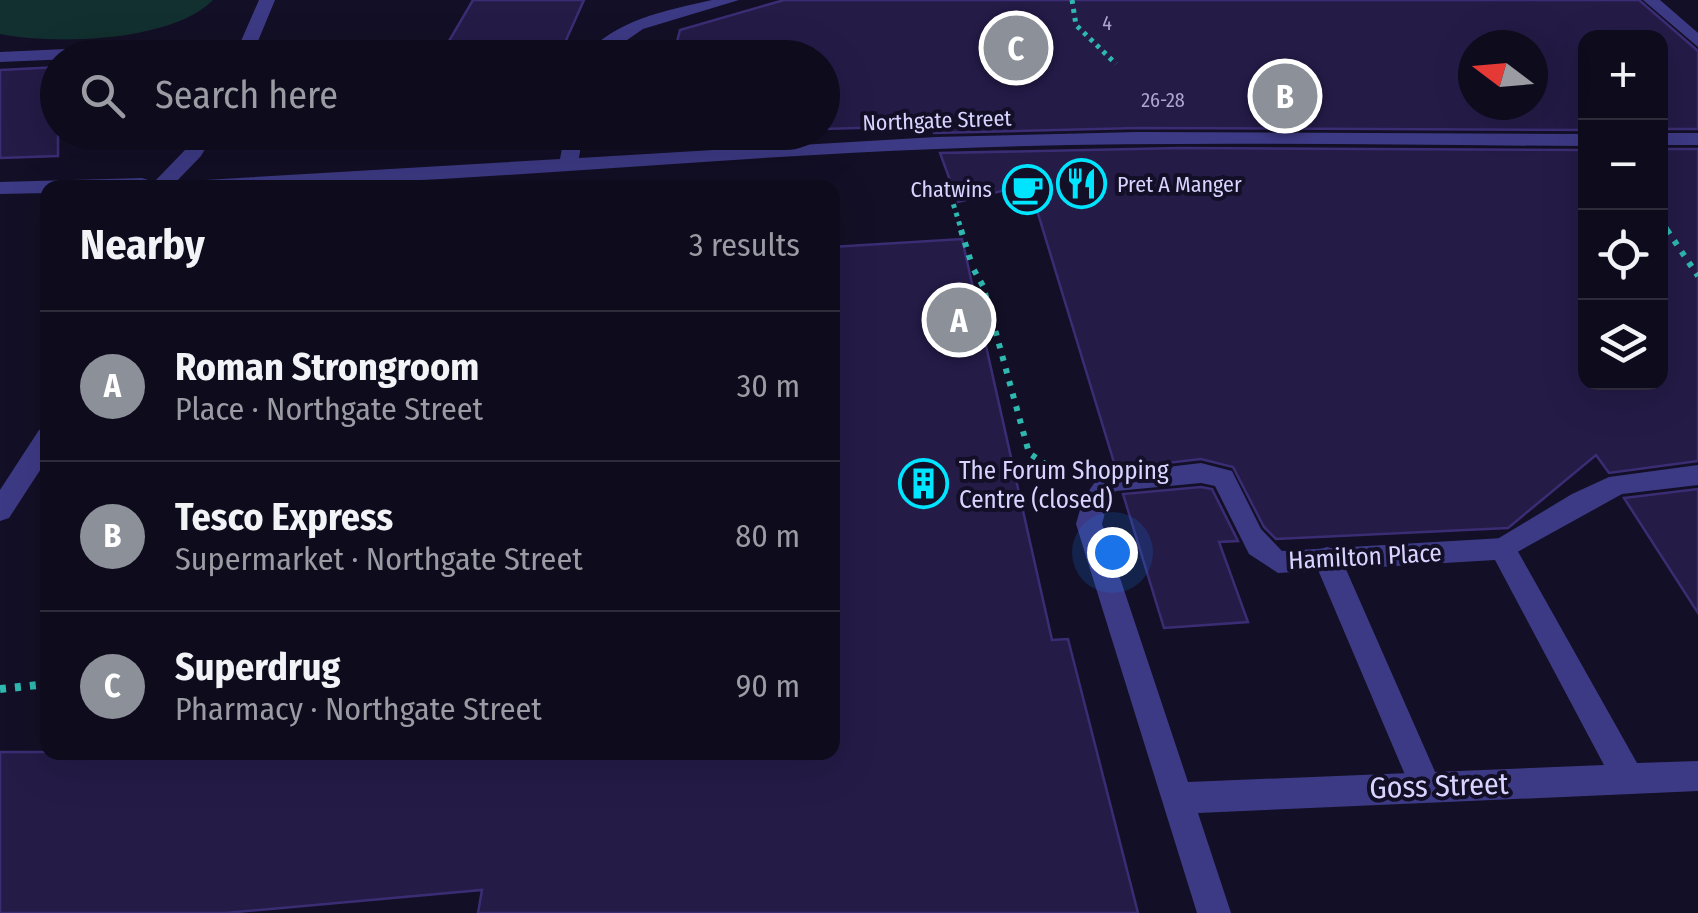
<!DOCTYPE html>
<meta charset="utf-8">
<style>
:root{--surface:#0e0b1c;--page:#1c1929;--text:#f1f3f6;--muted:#9b9ba3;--line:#2e2b3b;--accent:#8c9099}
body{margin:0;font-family:"Fira Sans Condensed",sans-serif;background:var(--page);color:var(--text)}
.controls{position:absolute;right:30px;top:30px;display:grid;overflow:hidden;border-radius:20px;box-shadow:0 10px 40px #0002}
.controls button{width:90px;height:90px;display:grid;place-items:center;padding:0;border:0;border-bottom:2px solid var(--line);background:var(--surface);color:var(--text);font:50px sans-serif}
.compass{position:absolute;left:1458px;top:30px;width:90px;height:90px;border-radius:50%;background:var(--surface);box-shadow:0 10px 40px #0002;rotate:286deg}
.you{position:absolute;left:1112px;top:552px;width:35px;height:35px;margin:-25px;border:8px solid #fff;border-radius:50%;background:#1a73e8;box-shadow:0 0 0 15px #1a73e833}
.badge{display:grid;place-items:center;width:65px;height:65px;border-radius:50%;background:var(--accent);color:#fff;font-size:32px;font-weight:700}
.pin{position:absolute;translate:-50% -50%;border:5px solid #fff;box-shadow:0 2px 10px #0006}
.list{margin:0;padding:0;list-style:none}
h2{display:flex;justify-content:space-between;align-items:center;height:130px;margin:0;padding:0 40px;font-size:42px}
h2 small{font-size:32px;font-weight:400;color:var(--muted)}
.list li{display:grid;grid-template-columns:65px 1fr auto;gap:30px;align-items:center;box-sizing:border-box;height:150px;padding:0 40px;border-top:2px solid var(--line)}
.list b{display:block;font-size:38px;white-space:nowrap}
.list p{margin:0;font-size:32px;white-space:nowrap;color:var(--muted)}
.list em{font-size:32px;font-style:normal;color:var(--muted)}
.icon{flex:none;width:55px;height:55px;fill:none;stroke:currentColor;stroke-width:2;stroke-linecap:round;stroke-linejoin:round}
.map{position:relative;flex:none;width:1698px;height:913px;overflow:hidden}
.search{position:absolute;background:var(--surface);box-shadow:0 10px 40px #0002;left:40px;top:40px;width:800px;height:110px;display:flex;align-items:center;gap:25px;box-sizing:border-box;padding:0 35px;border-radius:55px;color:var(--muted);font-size:38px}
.panel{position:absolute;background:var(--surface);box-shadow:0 10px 40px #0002;left:40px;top:180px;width:800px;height:580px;border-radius:20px}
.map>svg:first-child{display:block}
.green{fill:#12302f}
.building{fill:#241b47;stroke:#3b2d73;stroke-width:2.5;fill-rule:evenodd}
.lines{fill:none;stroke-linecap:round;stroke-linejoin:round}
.path-far2{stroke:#2fb8b0;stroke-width:5;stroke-dasharray:4 5;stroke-linecap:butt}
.path-far1{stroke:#2fb8b0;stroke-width:6;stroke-dasharray:5 8;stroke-linecap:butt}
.path{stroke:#2fb8b0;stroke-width:8;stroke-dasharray:6 9;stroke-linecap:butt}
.service{fill:#3d3a85;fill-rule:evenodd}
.pedestrian{fill:#3d3a85;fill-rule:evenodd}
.minor{fill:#3d3a85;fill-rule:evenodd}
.labels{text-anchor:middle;stroke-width:8;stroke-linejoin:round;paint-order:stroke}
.number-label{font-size:20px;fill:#aca6d1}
.far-street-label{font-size:22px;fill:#d9d4ff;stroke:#130f26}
.far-poi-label{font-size:22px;fill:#d9d4ff;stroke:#130f26;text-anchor:start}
.poi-label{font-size:25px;fill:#d9d4ff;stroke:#130f26;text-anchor:start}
.street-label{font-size:25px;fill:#d9d4ff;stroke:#130f26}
.near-street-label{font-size:30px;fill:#d9d4ff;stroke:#130f26}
</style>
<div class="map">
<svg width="1698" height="913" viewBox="0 0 1698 913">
<rect width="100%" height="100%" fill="#130f26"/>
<!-- green -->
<path class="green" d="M0,0H213C172,42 54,45 0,34Z"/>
<!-- building -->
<g class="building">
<polygon points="473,0 584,0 558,58 439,58"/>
<path d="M784,0H1639L1698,51V129H1660V38H1586V130L1138,128L934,133L931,126L822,129V58H673L680,30ZM1473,45H1533V105H1473Z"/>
<polygon points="58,67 58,156 0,158 0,70"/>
<polygon points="1180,148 1586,150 1586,382 1660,382 1660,149 1698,149 1698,461 1609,473 1596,455 1508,528 1276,539 1264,527 1233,467 1201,459 1116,469 1029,184 958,202 940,153"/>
<polygon points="962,239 1052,640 1068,639 1138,913 478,913 482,890 225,913 0,913 0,752 832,752 832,247"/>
<polygon points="1201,487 1212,489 1238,541 1219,542 1248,622 1164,628 1123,494"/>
<polygon points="1698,489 1698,613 1624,498"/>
</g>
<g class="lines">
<!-- path-far2 -->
<g class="path-far2">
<polyline points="1072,0 1076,25 1116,64"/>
<polyline points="948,187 962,232"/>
<polyline points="1660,219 1669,232"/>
</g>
<!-- path-far1 -->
<g class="path-far1">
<polyline points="961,230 971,262"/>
<polyline points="1667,230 1698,276"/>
<polyline points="974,270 983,286 1029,453 1058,473"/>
</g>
<!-- path -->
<polyline class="path" points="0,689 48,684"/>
<!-- service -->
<g class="service">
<polygon points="1698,465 1698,485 1622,494 1503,560 1494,557 1490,549 1494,541 1572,494 1609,477"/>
<polygon points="1327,547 1337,550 1341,558 1436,774 1441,785 1436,796 1425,800 1414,796 1313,558 1317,550"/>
</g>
<!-- pedestrian -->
<g class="pedestrian">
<path d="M712,0H739L643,29L601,58H583C615,19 665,11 712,0Z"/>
<polygon points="1643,0 1660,0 1698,33 1698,47"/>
<path d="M565,132H583L579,158L936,137L1138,132L1586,134V146C1369,145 1153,140 937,149C678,159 421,188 162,188L171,182L560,159Z"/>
<rect x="1660" y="133" width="38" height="12"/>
</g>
<!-- minor -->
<g class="minor">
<polygon points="259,0 275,0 251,58 234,58 236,52 0,62 0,52 241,41"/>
<polygon points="196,132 215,132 201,156 170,188 48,188 48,193 0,194 0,182 142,178 154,182 186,149"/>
<polygon points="48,428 48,458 9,518 0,521 0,490 39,430"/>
<path d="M1201,463L1232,471L1261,529L1282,551L1503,538L1512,541L1637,763L1698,761V791L1198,813L1231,913H1197L1076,524L1083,499L1100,475ZM1201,483L1215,486L1249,554L1278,573L1495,560L1604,765L1188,782L1102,524L1108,502L1116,491Z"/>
</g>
</g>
<!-- icons -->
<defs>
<symbol id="restaurant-ring" viewBox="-11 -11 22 22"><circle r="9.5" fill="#130f26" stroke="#00e5ff" stroke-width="1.5"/><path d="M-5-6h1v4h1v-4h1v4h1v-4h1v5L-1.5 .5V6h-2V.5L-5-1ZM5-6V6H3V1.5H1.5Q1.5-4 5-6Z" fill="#00e5ff"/></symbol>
<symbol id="cafe-ring" viewBox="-11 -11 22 22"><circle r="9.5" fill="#130f26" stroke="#00e5ff" stroke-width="1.5"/><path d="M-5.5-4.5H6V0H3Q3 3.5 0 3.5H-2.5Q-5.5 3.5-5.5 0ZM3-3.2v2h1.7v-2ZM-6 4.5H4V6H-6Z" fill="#00e5ff"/></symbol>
<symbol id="building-ring" viewBox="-11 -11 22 22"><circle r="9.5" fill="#130f26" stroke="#00e5ff" stroke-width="1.5"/><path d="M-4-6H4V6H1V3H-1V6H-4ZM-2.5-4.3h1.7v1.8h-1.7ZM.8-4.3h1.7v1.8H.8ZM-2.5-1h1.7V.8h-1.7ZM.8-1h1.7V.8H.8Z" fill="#00e5ff"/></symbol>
</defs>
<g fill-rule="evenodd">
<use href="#restaurant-ring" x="1054" y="156" width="55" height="55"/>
<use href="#cafe-ring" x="1000" y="162" width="55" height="55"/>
<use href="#building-ring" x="896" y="456" width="55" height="55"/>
</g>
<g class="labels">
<!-- number labels -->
<g class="number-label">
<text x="1107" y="30">4</text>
<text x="1163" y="107">26-28</text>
</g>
<!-- far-street labels -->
<g class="far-street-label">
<text transform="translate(937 120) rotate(-2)" y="8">Northgate Street</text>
</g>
<!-- far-poi labels -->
<g class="far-poi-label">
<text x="1117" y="192">Pret A Manger</text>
<text x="992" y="197" text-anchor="end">Chatwins</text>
</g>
<!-- poi labels -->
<g class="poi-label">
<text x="959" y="479">The Forum Shopping<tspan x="959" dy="29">Centre (closed)</tspan></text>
</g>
<!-- street labels -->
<g class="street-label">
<text transform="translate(1365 556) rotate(-3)" y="9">Hamilton Place</text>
</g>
<!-- near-street labels -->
<g class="near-street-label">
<text transform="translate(1439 786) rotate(-2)" y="10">Goss Street</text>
</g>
</g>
</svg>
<div class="controls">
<button>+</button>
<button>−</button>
<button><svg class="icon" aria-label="locate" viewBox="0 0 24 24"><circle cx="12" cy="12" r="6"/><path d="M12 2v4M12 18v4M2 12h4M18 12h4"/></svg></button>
<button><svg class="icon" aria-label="layers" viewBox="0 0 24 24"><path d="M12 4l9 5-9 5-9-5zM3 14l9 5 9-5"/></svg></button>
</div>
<svg class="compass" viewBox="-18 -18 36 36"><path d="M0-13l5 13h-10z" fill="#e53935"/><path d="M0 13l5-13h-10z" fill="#9b9ba3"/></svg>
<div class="you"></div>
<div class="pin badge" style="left:959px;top:320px">A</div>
<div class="pin badge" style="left:1285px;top:96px">B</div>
<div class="pin badge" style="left:1016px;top:48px">C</div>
<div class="search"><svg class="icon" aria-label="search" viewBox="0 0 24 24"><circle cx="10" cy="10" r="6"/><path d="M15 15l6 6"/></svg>Search here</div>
<section class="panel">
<h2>Nearby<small>3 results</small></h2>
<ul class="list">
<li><span class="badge">A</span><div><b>Roman Strongroom</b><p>Place · Northgate Street</p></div><em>30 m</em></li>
<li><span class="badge">B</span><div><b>Tesco Express</b><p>Supermarket · Northgate Street</p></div><em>80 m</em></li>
<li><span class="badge">C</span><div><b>Superdrug</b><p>Pharmacy · Northgate Street</p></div><em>90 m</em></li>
</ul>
</section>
</div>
